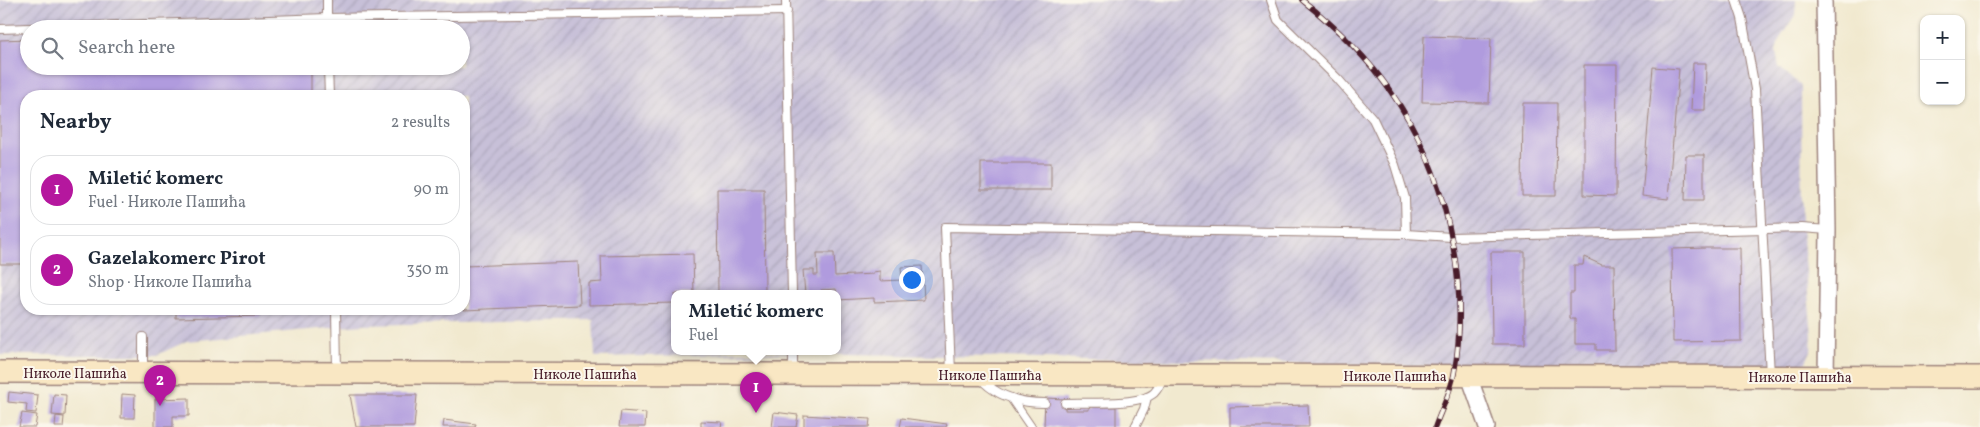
<!DOCTYPE html>
<meta charset="utf-8">
<style>
:root{--surface:#fff;--page:#f6f6f7;--text:#1f2937;--muted:#747a83;--line:#e0e1e3;--accent:#b5179e}
body{margin:0;font-family:Vollkorn,serif;background:var(--page);color:var(--text)}
.controls{position:absolute;right:15px;top:15px;display:grid;overflow:hidden;border-radius:10px;box-shadow:0 1px 4px #0004}
.controls button{width:45px;height:45px;display:grid;place-items:center;padding:0;border:0;border-bottom:1px solid var(--line);background:var(--surface);color:var(--text);font:25px sans-serif}
.you{position:absolute;left:911px;top:279px;width:18px;height:18px;margin:-12px;border:4px solid #fff;border-radius:50%;background:#1a73e8;box-shadow:0 0 0 8px #1a73e833}
.badge{display:grid;place-items:center;width:32px;height:32px;border-radius:50%;background:var(--accent);color:#fff;font-size:16px;font-weight:700}
.pin{position:absolute;translate:-50% -41px;filter:drop-shadow(0 1px 2px #0008)}
.pin::after{content:'';position:absolute;top:26px;width:18px;height:15px;background:inherit;clip-path:polygon(0 0,100% 0,50% 100%)}
.popup{position:absolute;left:671px;top:290px;width:170px;height:65px;box-sizing:border-box;display:grid;place-content:center;border-radius:10px;background:var(--surface);filter:drop-shadow(0 1px 4px #0005);font-size:16px;white-space:nowrap;color:var(--muted)}
.popup b{font-size:19px;color:var(--text)}
.popup::after{content:'';position:absolute;left:50%;top:100%;margin-left:-10px;border:10px solid transparent;border-top-color:var(--surface)}
.list{margin:0;padding:0;list-style:none}
h2{display:flex;justify-content:space-between;align-items:center;height:65px;margin:0;padding:0 20px;font-size:21px}
h2 small{font-size:16px;font-weight:400;color:var(--muted)}
.list li{display:grid;grid-template-columns:32px 1fr auto;gap:15px;align-items:center;box-sizing:border-box;height:70px;margin:0 10px 10px;padding:0 10px;border:1px solid var(--line);border-radius:20px}
.list b{display:block;font-size:19px;white-space:nowrap}
.list p{margin:0;font-size:16px;white-space:nowrap;color:var(--muted)}
.list em{font-size:16px;font-style:normal;color:var(--muted)}
.icon{flex:none;width:28px;height:28px;fill:none;stroke:currentColor;stroke-width:2;stroke-linecap:round;stroke-linejoin:round}
.map{position:relative;flex:none;width:1980px;height:427px;overflow:hidden}
.search{position:absolute;background:var(--surface);box-shadow:0 1px 4px #0004;left:20px;top:20px;width:450px;height:55px;display:flex;align-items:center;gap:12px;box-sizing:border-box;padding:0 18px;border-radius:28px;color:var(--muted);font-size:19px}
.panel{position:absolute;background:var(--surface);box-shadow:0 1px 4px #0004;left:20px;top:90px;width:450px;height:225px;border-radius:20px}
.map>svg:first-child{display:block}
.industrial{fill:url(#industrial-furrows);fill-rule:evenodd}
.building{fill:#b09bde}
.lines{fill:none;stroke-linecap:round;stroke-linejoin:round}
.service-casing{stroke:#9e847d;stroke-width:10}
.minor-casing{stroke:#9e847d;stroke-width:18}
.secondary-casing{stroke:#9e847d;stroke-width:24}
.service{stroke:#fff;stroke-width:8}
.minor{stroke:#fff;stroke-width:15}
.secondary{stroke:#f9e7c3;stroke-width:21}
.rail-casing{stroke:#4a1f2b;stroke-width:5.5}
.rail{stroke:#fbf7ec;stroke-width:4;stroke-dasharray:11;stroke-linecap:butt}
.labels{text-anchor:middle;stroke-width:4;stroke-linejoin:round;paint-order:stroke}
.street-label{font-size:14px;fill:#4a1f2b;stroke:#fbf7ec}
</style>
<div class="map">
<svg width="1980" height="427" viewBox="0 0 1980 427">
<defs>
<pattern id="industrial-furrows" width="10" height="10" patternUnits="userSpaceOnUse" patternTransform="scale(1.25)"><rect width="10" height="10" fill="#c7c0d8"/><path d="M-1 1l2-2M0 10L10 0M9 11l2-2" fill="none" stroke="#aca5ba"/></pattern>
</defs>
<rect width="100%" height="100%" fill="#fbf7ec"/>
<filter id="ink" filterUnits="userSpaceOnUse"><feTurbulence type="fractalNoise" baseFrequency=".02" numOctaves="2"/><feDisplacementMap in="SourceGraphic" scale="10" xChannelSelector="R" yChannelSelector="G"/><feConvolveMatrix kernelMatrix="1 2 1 2 8 2 1 2 1" color-interpolation-filters="sRGB"/></filter>
<filter id="wash" filterUnits="userSpaceOnUse"><feTurbulence type="fractalNoise" baseFrequency=".0096" numOctaves="4" result="noise"/><feDisplacementMap in="SourceGraphic" scale="20" xChannelSelector="R" yChannelSelector="G"/><feGaussianBlur stdDeviation="1.12" result="paint"/><feColorMatrix in="noise" values="0 0 0 0 0 0 0 0 0 0 0 0 0 0 0 0 0 1.4 0 .05"/><feComposite in="paint" operator="in"/></filter>
<g filter="url(#wash)">
<rect width="100%" height="100%" fill="#f1e9cf"/>
<!-- industrial -->
<path class="industrial" d="M0,0H1796L1795,15L1779,40L1776,52L1779,67L1801,86L1802,228L1812,335L1811,351L1806,362L1797,369L1787,373L793,353L595,357L593,320L363,325L187,341L157,355H0ZM29,29H461V66H29ZM26,96H464V309H26ZM675,294H837V352H675Z"/>
<g id="blocks">
<!-- building -->
<g class="building">
<polygon points="1424,36 1491,38 1489,103 1422,102"/>
<polygon points="29,39 29,66 311,66 311,96 26,96 26,264 0,264 0,40"/>
<polygon points="1693,63 1706,63 1705,110 1691,110"/>
<polygon points="1584,65 1617,65 1616,196 1584,195"/>
<polygon points="1653,67 1679,69 1668,199 1642,196"/>
<polygon points="1523,103 1557,103 1556,196 1522,196"/>
<polygon points="1686,155 1704,155 1704,200 1685,200"/>
<rect x="981" y="163" width="70" height="27"/>
<polygon points="717,189 764,189 765,294 718,294"/>
<polygon points="1706,248 1740,248 1741,341 1673,342 1672,249"/>
<polygon points="1491,252 1525,252 1525,344 1492,344"/>
<polygon points="817,253 834,253 835,276 873,274 873,272 880,271 880,281 902,280 901,267 922,266 924,300 874,302 874,298 837,300 836,289 821,290 821,294 805,294 803,270 814,270 814,275 818,275"/>
<polygon points="693,254 694,294 675,294 675,303 589,305 589,283 602,282 601,256"/>
<polygon points="1584,257 1602,265 1614,265 1615,350 1596,350 1596,344 1575,344 1575,319 1570,319 1570,293 1574,293 1574,265 1583,265"/>
<polygon points="578,262 580,305 464,310 464,266"/>
<polygon points="176,309 260,309 260,316 176,318"/>
<polygon points="405,309 447,309 447,310 405,312"/>
<polygon points="9,392 38,395 36,413 26,412 27,404 8,402"/>
<polygon points="54,394 66,395 65,416 52,415"/>
<polygon points="122,394 135,395 134,418 121,418"/>
<polygon points="350,395 417,395 414,427 356,427"/>
<polygon points="189,398 189,416 173,416 173,427 155,427 155,399"/>
<polygon points="1045,398 1065,399 1065,410 1089,410 1089,407 1116,407 1116,427 1044,427"/>
<polygon points="1308,405 1309,427 1230,427 1230,407"/>
<polygon points="621,411 646,413 645,427 619,427"/>
<polygon points="774,412 798,415 796,427 772,427"/>
<polygon points="22,413 37,415 35,427 19,427"/>
<polygon points="804,415 870,419 869,427 804,427"/>
<polygon points="56,416 64,417 63,427 55,427"/>
<polygon points="902,418 947,424 946,427 900,427"/>
<polygon points="444,420 476,424 475,427 443,427"/>
<polygon points="701,421 722,422 721,427 701,427"/>
</g>
</g>
</g>
<g filter="url(#ink)">
<use href="#blocks" fill-opacity="0" stroke="#9e847d" stroke-width="1"/>
<g class="lines">
<defs>
<g id="service">
<polyline points="327,0 327,29"/>
<polyline points="786,0 792,294"/>
<polyline points="1271,0 1278,20 1338,79 1373,119 1395,165 1405,198 1406,234"/>
<polyline points="1736,0 1742,18 1755,89 1770,375"/>
<polyline points="0,29 327,18 787,11"/>
<polyline points="328,66 329,96"/>
<polyline points="336,309 337,372"/>
<polyline points="143,337 143,371"/>
<polyline points="793,352 793,372"/>
<polyline points="951,372 945,227 1406,234 1451,237 1802,228 1828,230"/>
<path d="M980,378C997,397 1021,403 1045,403"/>
<polyline points="1011,398 1031,427"/>
<path d="M1065,403C1085,402 1139,406 1154,393C1159,388 1161,383 1163,376"/>
<polyline points="1135,427 1144,409 1147,397"/>
</g>
<g id="minor">
<polyline points="1824,0 1828,230 1826,377"/>
<polyline points="1469,376 1487,427"/>
</g>
<polyline id="secondary" points="0,372 1980,377"/>
</defs>
<!-- service casing -->
<use href="#service" class="service-casing"/>
<!-- minor casing -->
<use href="#minor" class="minor-casing"/>
<!-- secondary casing -->
<use href="#secondary" class="secondary-casing"/>
<!-- service -->
<use href="#service" class="service"/>
<!-- minor -->
<use href="#minor" class="minor"/>
<!-- secondary -->
<use href="#secondary" class="secondary"/>
<defs>
<path id="rail" d="M1302,0C1336,27 1366,56 1391,92C1445,169 1471,281 1454,374C1451,391 1441,410 1435,427"/>
</defs>
<!-- rail casing -->
<use href="#rail" class="rail-casing"/>
<!-- rail -->
<use href="#rail" class="rail"/>
</g>
</g>
<g class="labels">
<!-- street labels -->
<g class="street-label">
<text x="75" y="378">Николе Пашића</text>
<text x="585" y="379">Николе Пашића</text>
<text x="990" y="380">Николе Пашића</text>
<text x="1395" y="381">Николе Пашића</text>
<text x="1800" y="382">Николе Пашића</text>
</g>
</g>
</svg>
<div class="controls">
<button>+</button>
<button>−</button>
</div>
<div class="you"></div>
<div class="pin badge" style="left:756px;top:413px">1</div>
<div class="popup"><b>Miletić komerc</b>Fuel</div>
<div class="pin badge" style="left:160px;top:406px">2</div>
<div class="search"><svg class="icon" aria-label="search" viewBox="0 0 24 24"><circle cx="10" cy="10" r="6"/><path d="M15 15l6 6"/></svg>Search here</div>
<section class="panel">
<h2>Nearby<small>2 results</small></h2>
<ul class="list">
<li><span class="badge">1</span><div><b>Miletić komerc</b><p>Fuel · Николе Пашића</p></div><em>90 m</em></li>
<li><span class="badge">2</span><div><b>Gazelakomerc Pirot</b><p>Shop · Николе Пашића</p></div><em>350 m</em></li>
</ul>
</section>
</div>
